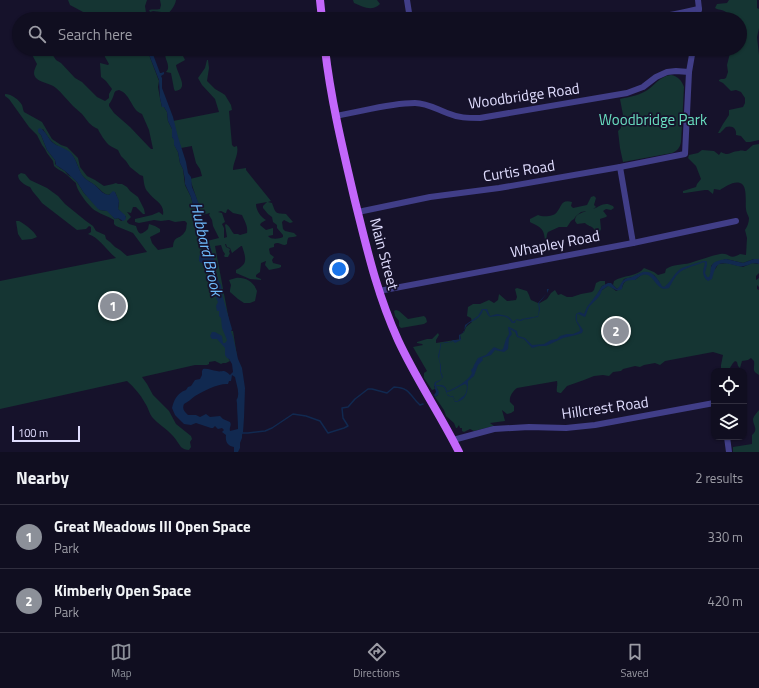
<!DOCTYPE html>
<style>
:root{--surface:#100e20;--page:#1e1c2d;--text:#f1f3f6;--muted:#9c9ca5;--line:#302e3e;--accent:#8c9099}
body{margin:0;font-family:"Titillium Web",sans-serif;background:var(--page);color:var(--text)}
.controls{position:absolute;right:12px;bottom:12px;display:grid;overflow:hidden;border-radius:8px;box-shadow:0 1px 3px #0004}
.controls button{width:36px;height:36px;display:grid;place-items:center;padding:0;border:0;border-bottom:1px solid var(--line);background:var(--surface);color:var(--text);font:20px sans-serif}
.scale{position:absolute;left:12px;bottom:10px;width:68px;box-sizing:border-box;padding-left:4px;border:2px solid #e0ddfe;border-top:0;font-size:11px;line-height:14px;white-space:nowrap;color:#e0ddfe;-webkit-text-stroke:3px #16122b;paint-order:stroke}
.you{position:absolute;left:339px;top:269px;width:14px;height:14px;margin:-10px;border:3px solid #fff;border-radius:50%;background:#1a73e8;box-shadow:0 0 0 6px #1a73e833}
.badge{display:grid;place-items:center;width:26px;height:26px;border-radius:50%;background:var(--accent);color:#fff;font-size:13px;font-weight:700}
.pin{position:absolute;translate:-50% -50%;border:2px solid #fff;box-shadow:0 1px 4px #0006}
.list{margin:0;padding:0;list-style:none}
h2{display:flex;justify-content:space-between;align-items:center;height:52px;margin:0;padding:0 16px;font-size:17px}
h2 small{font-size:13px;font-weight:400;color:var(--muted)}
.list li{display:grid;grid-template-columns:26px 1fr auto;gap:12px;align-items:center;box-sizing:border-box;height:64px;padding:0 16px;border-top:1px solid var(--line)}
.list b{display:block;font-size:15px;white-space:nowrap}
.list p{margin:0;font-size:13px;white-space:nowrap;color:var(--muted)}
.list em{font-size:13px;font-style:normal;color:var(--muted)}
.icon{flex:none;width:22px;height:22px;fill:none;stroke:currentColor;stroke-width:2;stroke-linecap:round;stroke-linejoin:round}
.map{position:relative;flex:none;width:759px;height:452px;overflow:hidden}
.search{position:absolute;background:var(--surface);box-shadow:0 1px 3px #0004;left:12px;right:12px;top:12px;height:44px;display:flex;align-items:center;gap:10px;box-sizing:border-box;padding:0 14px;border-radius:22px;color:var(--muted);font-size:15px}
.sheet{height:180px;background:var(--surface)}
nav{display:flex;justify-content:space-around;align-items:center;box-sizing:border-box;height:56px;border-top:1px solid var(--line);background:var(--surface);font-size:11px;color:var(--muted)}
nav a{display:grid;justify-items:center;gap:2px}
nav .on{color:var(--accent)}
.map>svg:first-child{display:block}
.green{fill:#153533;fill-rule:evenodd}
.water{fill:#112950;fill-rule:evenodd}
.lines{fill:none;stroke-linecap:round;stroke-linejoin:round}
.stream{stroke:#112950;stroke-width:1.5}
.minor{stroke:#413e88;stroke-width:6}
.major{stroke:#c367fb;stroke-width:8}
.labels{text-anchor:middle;stroke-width:3.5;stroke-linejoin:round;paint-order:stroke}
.street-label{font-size:15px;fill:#e0ddfe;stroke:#16122b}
.park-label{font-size:15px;fill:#69dec0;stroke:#16122b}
.water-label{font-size:16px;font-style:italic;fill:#6ebafb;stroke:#16122b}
</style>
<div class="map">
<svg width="759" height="452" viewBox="0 0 759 452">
<rect width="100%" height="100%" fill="#16122b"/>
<!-- green -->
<g class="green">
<polygon points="68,0 147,0 145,6 147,19 88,19 85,13 70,5"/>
<path d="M160,0H176C175,8 168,12 165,19H160L162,15L161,12L153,11L150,12L149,10C153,9 156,10 160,9L161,5Z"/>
<path d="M353,0H377L380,4C372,12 363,7 354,3Z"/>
<path d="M729,0H757V8L759,9V28L757,37L759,55V140L750,142H746L741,136L736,135C737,128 732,125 726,127L720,133H718L723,124L729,115V110L743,107L745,103V98L741,92L736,90L731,91L723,83L719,81V80L721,79H724L726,78L728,72L727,65L731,49H740V19H730C726,8 723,12 715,8L717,4L727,3Z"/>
<path d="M29,49H47L52,54L56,60L61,63L75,78L82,82L97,97L105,101L109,98V94L112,89L106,81L101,77L100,63L108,65L109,64L105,57L103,49H148V52L159,81L158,87L160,98L162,107H164L167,112L168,121L172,129V137L174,139V144L178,152L180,163L183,169L185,185L191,197L193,205L196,207L195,210L197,214L195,216C198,220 198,225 196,230L203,242L219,238L213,226L212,220L209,215L210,213L202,215L190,179L202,176L200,169L196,163L192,147V146L181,148L177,137L173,121L219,112L215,99L202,85L198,78L205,68L207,60H208L209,68L207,81L215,89L222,93L225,95L231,105L232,110L229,111L232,145L234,147L237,146C239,155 233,162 233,170L246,168V170L271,201L268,202L272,203C276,214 275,213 286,214L293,222L290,223L284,220L282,222L283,229L285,231L294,233L297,236C289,239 288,234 287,244L285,245C281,245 278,241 274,244V247L270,248L269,249L270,254L274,257L272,260L273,263L281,265V267L279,268L269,270L265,265L266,261L261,263L260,272L256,275V277L261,279V280L250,279L236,273V270C238,269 240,268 242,266C248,262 244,252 242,246H241L232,253L230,248L227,247L226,244H225L226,247L230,249L229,252L230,253L228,257H225L224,256L225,254L223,251L221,245L215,246L231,331H233L237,356L228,358L230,361L226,363H223L221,364L215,361L209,362V364L207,365H195L142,377L147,384L153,395L169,411L176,424L191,436L192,439L190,442L191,447L189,450C186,450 183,449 181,447C178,443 176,439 173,436C167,429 158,424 152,417C149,413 148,407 145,403C140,394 134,387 127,381L0,409V281L116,258C107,251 99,237 88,234L91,232V227L89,226L86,229L77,230L42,203C38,197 33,193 30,187C25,185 18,181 18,175L21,173L25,174L30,180L47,188L58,196L65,204L86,221L93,226L96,231L105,235L106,239L110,242L115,247L120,250L127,256L147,252L133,233L116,226L114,224V220C108,216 102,215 96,211C90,208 76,190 76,183C72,180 68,175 63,172C60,170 57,169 54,166L53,161L47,153L45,149L42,145L37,135L29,127L9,99L5,96V94C12,94 19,100 22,105C23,108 23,110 24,112L42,122L52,139L61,145L67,147L78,158L80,167L87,176L95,180L104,186L113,184L116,183L118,184H122L127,187L130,191L138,197L144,209L145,214H143L136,207H133L131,213L127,212L131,217L127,221V222L129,224L136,226C139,236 141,235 148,229L149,224L155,226L160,229V232L150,237L152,243L158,250L173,247C174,235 179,240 184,233C187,230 186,227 187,223L185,221H183L175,222L169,220L161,221L154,220L139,223L135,222V219L152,215L159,212L163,215C165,203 154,201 148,192C144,188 144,182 143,176L140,175L130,167L126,161L121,156L118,150C115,148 111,147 109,145C106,143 99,132 98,129C89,125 88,121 82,114C79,111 76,109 73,106C67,100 62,93 56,88C50,83 41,83 36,78C32,73 35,69 37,64ZM119,90C131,94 131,110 142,114L149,130L153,149H151L149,147L130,127L114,113L109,106V104C111,102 112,99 113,97C115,92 114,91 119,90ZM43,129C47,136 51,142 58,146C62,149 67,150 71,154C76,159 78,167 81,174C85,180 91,182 96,186C101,190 102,193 108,195L115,192L119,202L118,209L126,217L124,220L121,221L118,218L115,219L108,211L100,210L84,193L77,182L72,177L68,175L65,171L60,168L55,164V160L47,150L41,135L39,133ZM267,202L263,206V208L268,214L272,217L273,222L277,225V228L283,235V237C279,239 271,240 268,236L273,235V228L266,230L260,225L261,223L266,220C261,217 256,211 256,204ZM228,209L233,213L242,215C245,222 248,226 247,233L240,235L238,234H234C231,231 230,226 226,224L225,225L227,237L224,238V228L222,224L225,222L222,213L218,212L221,211L225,213H226L227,210Z"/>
<path d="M162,49C167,49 168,50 172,51C179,53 182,52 185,60L176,65C177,74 190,89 175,91L174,89L171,73L166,72L168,69C169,62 163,57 166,51H163Z"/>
<path d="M671,75C678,76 682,81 684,87L681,142C680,148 677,151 672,153L623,162L620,148L618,131L621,128V117L623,115L620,99C628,97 637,96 644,92C654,87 659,76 671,75Z"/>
<path d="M759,144V259H754L743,263L726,259L713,264L711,266V272L716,268L718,264L727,263L743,267L752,263L759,264V273L756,276V280L759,278V287L757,285V289L759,290V375C751,370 755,369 754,361L751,358L748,360L742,361L740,368L738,366L737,362L735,361L733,363L728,371H721V365L723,355L713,352L665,361L660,365L655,363L644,365L640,367L635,366L623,369L621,371L613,372L609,376L603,375L594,376L584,380L567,386L561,393H560L557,392C556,389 558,385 557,381L517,388C513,391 509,396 510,402L514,406V411L511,413L507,414L502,410L505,421L490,423L494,426L474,431L470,429L464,432L462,431V428H460L459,425L457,428H456L454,423L446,416L444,410L435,397L438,395V390L434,385L435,389L432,390L424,378V373L427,371L413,347L423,345L422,344L417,343V342L427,339H432L438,333L439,335L436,340V343L461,339L460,335L464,332L466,327L472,322L471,318L467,316L468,307L473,304H480L489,300L494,303L498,300L499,294L507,301L516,300L517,297L515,289L517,288L527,291L529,295L530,298L531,300L538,303V304L547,299L551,293L555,290L558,295L561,294L567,297H572L581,294L592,292L594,290L596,283L600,281H605V285L602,286L598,293L609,285L616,291L622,288C623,284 625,280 629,279C633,279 632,281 636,279C640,277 641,273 647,274C652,276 656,280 660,283L654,275L641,273L633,277L624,279L620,287L617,289L613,285L614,281C623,275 637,277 644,268L654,272L658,275L665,273L666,269C673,264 682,265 690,263C700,260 710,256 720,254C730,252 729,261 740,254L746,255L747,238L745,230C747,227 749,223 749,218C748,215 746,212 746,209C745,203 748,185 740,183C733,181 725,187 720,190L714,189L713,194L708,190H705L685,193H683V191L696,187L697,184L701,179L696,166L688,158L689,155L698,153L702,150L714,151L719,155L721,152C730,157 730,151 739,151C741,150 744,151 746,151L753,145Z"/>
<path d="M594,196L596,198L594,205L596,207L593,209C601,206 604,201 613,206L614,208L611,210L606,209L603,211L604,212L607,216L606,217L600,219L601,229L599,233C596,232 596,231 593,228C591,226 588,226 585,223L577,224L575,221C575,214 580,214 586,211L581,212L576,216L574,219L571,221L567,227H559L548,232L547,234L546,241L545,240C544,228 540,227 530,222V219L538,215C542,217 554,217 557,212C562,206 561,199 572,202L571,206L573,208L587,205L591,197Z"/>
<path d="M16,221H19C26,225 33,230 37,237L32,239L22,240L18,234Z"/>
<path d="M236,278C245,277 254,282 257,291L255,301L250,303H244L238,299L230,292V290L231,285L229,280Z"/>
<polygon points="396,310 399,311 408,319 424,316 426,318 427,322 424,324 401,328 399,326 399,321 395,316 394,311"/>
<path d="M759,410V452H733V447L752,444V435C759,429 753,426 753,419C754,415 757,413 759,410Z"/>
</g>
<!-- water -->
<g class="water">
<path d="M148,49H151L160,73H161L164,72V74L161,76L162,78V88L173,117L178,137L186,162L188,173L191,177L192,187L195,194L198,202L200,206L198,212L201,215L204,222L205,230L216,265V269L213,270V271L217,273V278L221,285L223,298L232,329L231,332L233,337L238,359L242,368L245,388L244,418L243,432L242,435V438L240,443V448L238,452H234V447C228,446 225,442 226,435L222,432L224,430L222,428L218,429L215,426L213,428H211L196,423L191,425L184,424L175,415L172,408C174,400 177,393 186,390L188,387L191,386L195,380L200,379L202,375V371L203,369C208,368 212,371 217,371C219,372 222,371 224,371C227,372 228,373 230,375L233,372L232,364L229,359L227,358L225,355V348L217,339H212L210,336L212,332H215L222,336L223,343H225L226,342L227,340L222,328L221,318L219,316V311H217L216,306L218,302C214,296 218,291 212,284L213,280L211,275L209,263H201L199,261C199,258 199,252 203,253C204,254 205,254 206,254L204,251C206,244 200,235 196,230L197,226V218L195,216L197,214L195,211L196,207L193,205L191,197L185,184V180L183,169L180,163L178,152L174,145V140L172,137V129L168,121L167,112L164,107H162L160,98L159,80L148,52ZM232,375L235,377C236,383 239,390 238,396C237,401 236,398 237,403C237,411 238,420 238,429L230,431C229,427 232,425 230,422L223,419L220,416L210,417L206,414L200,417L196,415H188C184,411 182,409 184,404C188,402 191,399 195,396C203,391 219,383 228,384L229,381H231Z"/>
<path d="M40,128C45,130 48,138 52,142C58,147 66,148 71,153C76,159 78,168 82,175C86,181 92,182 97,187C101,191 103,194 109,195L113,191L115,192L119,201L118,209L125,215L126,218L125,220L123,221L118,218L115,219L107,211L100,210L98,209L84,193L77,182L65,171L56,165L55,160L47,150L41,135L38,132V129Z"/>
<path d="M726,259L743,263L754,259H759V264C749,262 752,265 744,266C741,267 737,266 734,265C718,261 716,263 712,279L708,281C701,276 703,270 705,263L704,262C697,265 687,267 680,272C675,276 672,283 669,288C653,294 654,262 635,280C627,280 623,280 622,289C616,293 613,287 608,286L602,290C600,298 594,301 589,307C587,310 587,314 585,317L578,314H577V321L583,330L582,333L576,335L563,338L546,346H539L532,348L524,339L517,337L515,332L510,329L512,334L509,338L508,349L504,352L495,350L491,355L482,358L483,360L478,365L474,376L468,381C468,391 467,401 455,402L453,397L448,396C443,387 448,387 436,386L439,392L438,395L435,397L434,395L436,392L434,385L435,382L440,380L442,378L440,371V364L438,356L440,348V344L446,342L449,343L453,340H459V335L464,332L465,325L478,316L482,309H487L490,316L497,314L507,316L511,319L513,322L517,319L520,320C526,317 532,318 538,316L539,309L538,303L547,293V289H549L547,293L539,303L540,309L538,317C533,317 530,320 525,319L521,321L516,320L515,323H512C507,314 500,316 490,317L488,315L486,311L484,310H483C481,318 474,320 468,324C464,328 465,332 460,335L461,340L455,343L453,341C449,344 445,342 441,344L439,358L441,366V372L443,377L440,381L436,383V385C442,385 445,384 447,391C455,389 469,380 472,373L471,370L473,368L474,365L478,358L486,355L494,347L501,350L503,349L506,339L509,334L508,327H509L517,331L518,336L525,338L532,345L544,344L551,340L557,339L560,336L567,334H573L580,331C580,323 574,324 576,314L580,312L584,314L587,307L597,294L602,286L608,283H611L617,289C621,286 621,281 625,279C628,277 631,278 634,276C637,275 639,273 643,272C652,270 658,279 662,286L664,287C671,282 673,275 679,270C684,266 696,264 703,261H706L707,262V265L705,273L707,277H709C711,273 710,272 711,267C713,261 720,260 726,259ZM465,384L467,386C466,399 463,394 458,401H455L453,396H450L447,394V392C454,391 458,386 465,384Z"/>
</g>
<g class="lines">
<!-- stream -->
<path class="stream" d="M241,433H248L265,431L272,428L293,414L306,416L320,421L328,433L344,428L348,426L343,418L342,408L348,407L355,399L368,389H372L387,393L394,387C411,388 409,395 420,405L423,404"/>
<!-- minor -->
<g class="minor">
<polyline points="407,0 410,19"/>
<path d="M603,19C617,17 627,19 640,19C660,18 680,13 699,9"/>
<polyline points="697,19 699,9 698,0"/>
<path d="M335,116C361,112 388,103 415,103C427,103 436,109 447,113C459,118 467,118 480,118L627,93L643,87L656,77L667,72L676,71L689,72"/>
<polyline points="620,167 633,243"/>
<polyline points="358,212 430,197 499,188 620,167 685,154 689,72 693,49"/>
<polyline points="379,291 633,243 736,221"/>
<polyline points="727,437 729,452"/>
<polyline points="453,440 494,429 529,427 566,428 595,425 714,403"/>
</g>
<!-- major -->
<g class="major">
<polyline points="320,0 322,19"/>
<path d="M325,49C331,101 343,150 355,201C367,249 377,294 398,340C416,379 440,414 459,452"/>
</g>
</g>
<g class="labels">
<!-- street labels -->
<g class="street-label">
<text transform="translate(524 96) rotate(-8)" y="5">Woodbridge Road</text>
<text transform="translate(519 171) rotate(-9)" y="5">Curtis Road</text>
<text transform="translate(555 244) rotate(-11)" y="5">Whapley Road</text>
<text transform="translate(384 254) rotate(75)" y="5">Main Street</text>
<text transform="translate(605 408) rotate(-8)" y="5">Hillcrest Road</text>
</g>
<!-- park labels -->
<g class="park-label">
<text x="653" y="125">Woodbridge Park</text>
</g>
<!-- water labels -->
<g class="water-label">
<text transform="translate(207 249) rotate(77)" y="6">Hubbard Brook</text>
</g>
</g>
</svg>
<div class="controls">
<button><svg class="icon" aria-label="locate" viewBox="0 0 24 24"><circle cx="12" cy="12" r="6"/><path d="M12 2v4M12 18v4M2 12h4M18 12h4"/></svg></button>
<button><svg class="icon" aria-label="layers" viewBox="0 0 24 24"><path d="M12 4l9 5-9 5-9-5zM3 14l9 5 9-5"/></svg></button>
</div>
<div class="scale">100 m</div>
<div class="you"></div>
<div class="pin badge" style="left:113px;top:306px">1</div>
<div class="pin badge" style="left:616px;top:331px">2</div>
<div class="search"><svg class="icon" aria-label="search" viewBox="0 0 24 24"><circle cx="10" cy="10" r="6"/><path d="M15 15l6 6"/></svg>Search here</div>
</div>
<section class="sheet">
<h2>Nearby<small>2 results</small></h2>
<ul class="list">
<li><span class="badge">1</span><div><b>Great Meadows III Open Space</b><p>Park</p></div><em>330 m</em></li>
<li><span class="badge">2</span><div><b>Kimberly Open Space</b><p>Park</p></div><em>420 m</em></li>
</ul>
</section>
<nav>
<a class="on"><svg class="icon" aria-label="map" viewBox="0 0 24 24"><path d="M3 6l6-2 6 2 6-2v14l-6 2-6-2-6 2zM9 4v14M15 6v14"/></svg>Map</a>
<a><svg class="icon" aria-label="directions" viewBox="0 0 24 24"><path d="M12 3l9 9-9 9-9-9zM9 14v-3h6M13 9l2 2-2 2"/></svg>Directions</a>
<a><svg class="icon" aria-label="saved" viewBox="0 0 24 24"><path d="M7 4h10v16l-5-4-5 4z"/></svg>Saved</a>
</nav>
